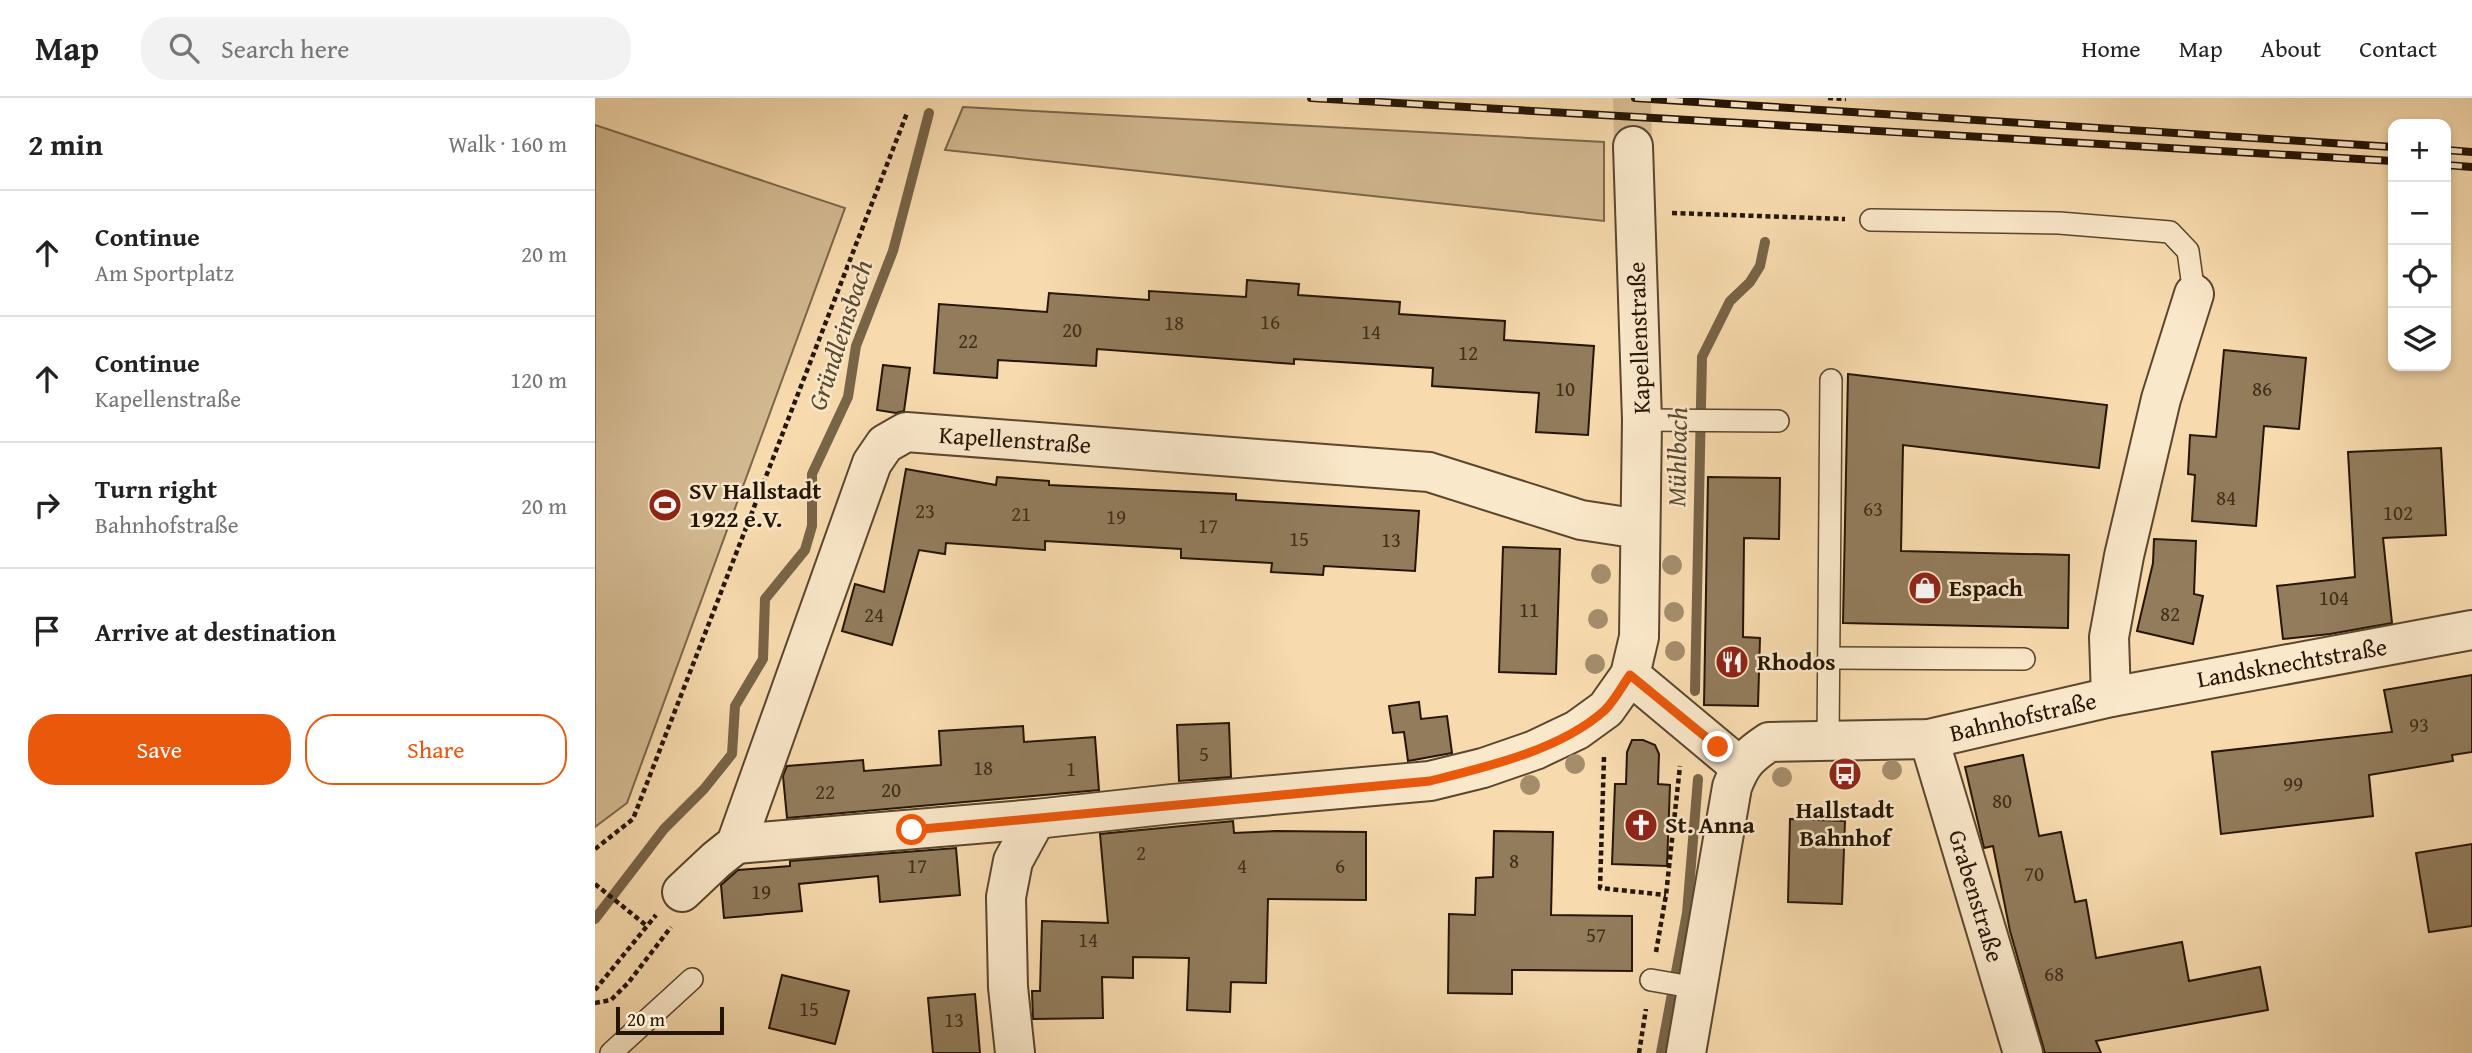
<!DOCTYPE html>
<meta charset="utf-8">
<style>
:root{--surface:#fff;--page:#f2f2f2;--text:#222;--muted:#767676;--line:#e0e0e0;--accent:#ea580c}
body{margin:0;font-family:"Gentium Book Plus",serif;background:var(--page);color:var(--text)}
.controls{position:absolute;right:21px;top:21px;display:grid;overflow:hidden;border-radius:14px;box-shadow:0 4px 10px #0003}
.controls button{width:63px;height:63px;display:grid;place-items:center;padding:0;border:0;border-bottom:2px solid var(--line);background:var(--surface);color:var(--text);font:35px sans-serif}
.scale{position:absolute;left:21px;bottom:18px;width:108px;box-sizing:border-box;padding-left:7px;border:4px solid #251503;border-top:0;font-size:19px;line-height:24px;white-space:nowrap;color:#251503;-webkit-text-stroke:5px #fae8ca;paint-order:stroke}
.stop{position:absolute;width:21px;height:21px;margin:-16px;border:5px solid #ea580c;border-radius:50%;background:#fff}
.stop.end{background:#ea580c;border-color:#fff;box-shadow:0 2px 7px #0008}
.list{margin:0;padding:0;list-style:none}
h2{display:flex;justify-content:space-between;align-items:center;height:91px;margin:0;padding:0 28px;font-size:30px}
h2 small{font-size:23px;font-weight:400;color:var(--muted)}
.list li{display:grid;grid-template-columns:46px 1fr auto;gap:21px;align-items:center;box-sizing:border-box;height:126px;padding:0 28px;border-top:2px solid var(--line)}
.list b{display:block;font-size:26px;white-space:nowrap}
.list p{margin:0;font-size:23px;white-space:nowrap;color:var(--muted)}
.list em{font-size:23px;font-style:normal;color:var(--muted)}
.actions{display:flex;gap:14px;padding:21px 28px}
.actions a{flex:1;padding:16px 0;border:2px solid var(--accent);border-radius:28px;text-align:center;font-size:24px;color:var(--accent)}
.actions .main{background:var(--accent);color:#fff}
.icon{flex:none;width:38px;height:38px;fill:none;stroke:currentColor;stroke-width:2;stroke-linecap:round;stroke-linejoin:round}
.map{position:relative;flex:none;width:1877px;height:955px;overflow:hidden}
header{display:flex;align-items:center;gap:42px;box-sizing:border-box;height:98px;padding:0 35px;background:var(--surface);border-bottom:2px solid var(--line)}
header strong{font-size:33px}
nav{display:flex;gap:38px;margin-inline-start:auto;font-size:24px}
.search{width:490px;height:63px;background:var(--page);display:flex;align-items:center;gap:18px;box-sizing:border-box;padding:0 24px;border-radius:28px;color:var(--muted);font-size:26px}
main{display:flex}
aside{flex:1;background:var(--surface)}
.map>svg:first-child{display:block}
.green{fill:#d3b991;stroke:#7c674a;stroke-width:2}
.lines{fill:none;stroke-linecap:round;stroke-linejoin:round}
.stream{stroke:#786447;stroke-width:10}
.building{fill:#927c5c;stroke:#251503;stroke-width:2}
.street-tunnel{stroke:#d8bd94;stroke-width:38;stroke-dasharray:38 19;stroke-linecap:butt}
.lane-casing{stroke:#5a462e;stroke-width:24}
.street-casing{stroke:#5a462e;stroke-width:42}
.path{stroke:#251503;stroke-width:4.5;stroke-dasharray:5 3.5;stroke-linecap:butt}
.lane{stroke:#fae8ca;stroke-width:21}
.street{stroke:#fae8ca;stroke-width:38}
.rail-casing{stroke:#251503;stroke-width:8}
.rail{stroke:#fae8ca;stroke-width:5;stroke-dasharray:16;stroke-linecap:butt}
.tree{fill:#a58d6b}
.route{stroke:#ea580c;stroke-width:9}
.labels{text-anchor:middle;stroke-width:5;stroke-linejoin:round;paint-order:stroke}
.number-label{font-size:21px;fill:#402f19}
.street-label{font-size:24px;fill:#251503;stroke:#fae8ca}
.poi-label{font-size:24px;font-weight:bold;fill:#251503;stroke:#fae8ca;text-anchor:start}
.water-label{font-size:26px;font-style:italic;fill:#5d4930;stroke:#fae8ca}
</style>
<header>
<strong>Map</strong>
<div class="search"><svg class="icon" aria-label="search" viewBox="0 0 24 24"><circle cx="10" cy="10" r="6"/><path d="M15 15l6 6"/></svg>Search here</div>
<nav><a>Home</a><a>Map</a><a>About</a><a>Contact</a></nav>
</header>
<main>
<aside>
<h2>2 min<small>Walk · 160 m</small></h2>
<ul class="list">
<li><svg class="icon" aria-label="ahead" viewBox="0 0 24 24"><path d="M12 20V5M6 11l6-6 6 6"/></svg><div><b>Continue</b><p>Am Sportplatz</p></div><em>20 m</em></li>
<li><svg class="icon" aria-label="ahead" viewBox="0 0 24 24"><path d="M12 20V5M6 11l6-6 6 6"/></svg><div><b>Continue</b><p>Kapellenstraße</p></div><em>120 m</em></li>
<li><svg class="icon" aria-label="right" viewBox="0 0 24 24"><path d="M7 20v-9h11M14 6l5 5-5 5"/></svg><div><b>Turn right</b><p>Bahnhofstraße</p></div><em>20 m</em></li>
<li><svg class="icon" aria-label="arrive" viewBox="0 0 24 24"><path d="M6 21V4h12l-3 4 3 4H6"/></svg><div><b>Arrive at destination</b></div></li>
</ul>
<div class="actions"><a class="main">Save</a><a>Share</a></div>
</aside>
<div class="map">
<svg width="1877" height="955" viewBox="0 0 1877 955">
<rect width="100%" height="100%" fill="#f7dbae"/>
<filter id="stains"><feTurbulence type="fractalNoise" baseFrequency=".00286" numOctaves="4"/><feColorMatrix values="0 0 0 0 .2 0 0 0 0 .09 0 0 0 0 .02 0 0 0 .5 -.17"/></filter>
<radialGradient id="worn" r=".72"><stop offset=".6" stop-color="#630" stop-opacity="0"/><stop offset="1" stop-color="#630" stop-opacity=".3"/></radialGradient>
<!-- green -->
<g class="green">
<polygon points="368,9 1009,44 1009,123 350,52"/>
<polygon points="0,27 250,110 32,705 0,729"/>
</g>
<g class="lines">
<!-- stream -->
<g class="stream">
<polyline points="1100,593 1107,259 1135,203 1155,184 1165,168 1170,144"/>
<polyline points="0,821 69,731 109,691 137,656 140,608 168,561 170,501 210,452 217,428 217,376 253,299 261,248 298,153 334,15"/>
<polyline points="1066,955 1092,815 1103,681"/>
</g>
</g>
<!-- building -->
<g class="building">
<polygon points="652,182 704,186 703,197 805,204 804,216 910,223 909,242 999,248 993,337 941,334 944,295 837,288 838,270 699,261 699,266 502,251 501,268 403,262 402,280 339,275 344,206 452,214 454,195 554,202 554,193 651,199"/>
<polygon points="1629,252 1711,260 1704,331 1669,328 1661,428 1597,423 1600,377 1593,376 1595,337 1621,339"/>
<polygon points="288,267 315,270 309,313 301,315 282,312"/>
<polygon points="1253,276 1512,307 1504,370 1308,347 1306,453 1474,457 1473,530 1248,525"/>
<polygon points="1846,350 1851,437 1788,440 1797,525 1735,536 1688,541 1682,488 1760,479 1753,354"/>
<polygon points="311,371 401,387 402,379 454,383 454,387 641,396 641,402 824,413 820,473 729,468 728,477 676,474 677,465 586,460 586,451 450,443 450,452 351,445 350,456 324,452 297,547 247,533 260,486 289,494"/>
<polygon points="1113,379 1185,380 1184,441 1149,440 1148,539 1165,540 1163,608 1109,607"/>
<polygon points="1559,441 1601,443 1599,496 1608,498 1598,546 1542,533 1558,465"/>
<polygon points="908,449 965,451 961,576 904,574"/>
<polygon points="1877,577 1877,654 1857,657 1858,663 1774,677 1778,718 1626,736 1617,654 1797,634 1789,592"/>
<polygon points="824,604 826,621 852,618 857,655 813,663 809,634 798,635 794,608"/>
<polygon points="634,625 636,679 584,683 582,627"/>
<polygon points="428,628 429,644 500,639 504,692 192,720 188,678 192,668 268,662 269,673 346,667 344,633"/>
<polygon points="1037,642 1048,642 1060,647 1064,656 1063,686 1075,687 1072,768 1017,766 1020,686 1031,686 1032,654"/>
<polygon points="1428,657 1444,738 1466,734 1480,804 1491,802 1501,860 1587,844 1594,883 1665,869 1673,912 1501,943 1506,955 1450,955 1415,833 1398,748 1389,750 1370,669"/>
<polygon points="1195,721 1250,723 1247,806 1193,804"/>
<polygon points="638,723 639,735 681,733 771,734 771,802 673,801 671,885 636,884 635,914 592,912 594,860 538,859 538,880 507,879 508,920 438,921 437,893 445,893 447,823 513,825 505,736"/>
<polygon points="899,733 958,734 956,817 1037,818 1037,873 917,872 917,896 853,895 854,816 880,817 881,780 898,779"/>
<polygon points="1877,746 1877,828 1834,834 1821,755"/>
<polygon points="361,750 365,797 285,804 283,778 253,781 204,786 207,813 129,820 126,787 143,772 195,768 195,763"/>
<polygon points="187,877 254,893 240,946 174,930"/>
<polygon points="380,896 385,955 338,955 333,900"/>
</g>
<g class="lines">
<!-- street-tunnel -->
<polyline class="street-tunnel" points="1037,0 1038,48"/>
<defs>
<g id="lane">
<polyline points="1276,122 1464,125 1575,134 1593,153 1599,196"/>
<polyline points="1047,322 1183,323"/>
<polyline points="1234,560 1429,561"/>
<polyline points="1233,643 1236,282"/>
<polyline points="1056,882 1102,890"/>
<polyline points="16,955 97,881"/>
</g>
<g id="street">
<polyline points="1035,577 1144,668"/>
<polyline points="1516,599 1514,539 1529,458 1566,301 1599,196"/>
<polyline points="1334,641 1428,955"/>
<polyline points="141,746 441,721 577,706 835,683 888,670 940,652 982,632 1011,611 1035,577 1044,539 1047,322 1038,48"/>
<polyline points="87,794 121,762 141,746 277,365 290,346 311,334 834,374 986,422 1045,431"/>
<polyline points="420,955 413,889 411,799 418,763 441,721"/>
<path d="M1091,955L1137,689C1146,665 1153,658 1174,644L1334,641L1516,599L1877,532"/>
</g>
</defs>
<!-- lane casing -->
<use href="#lane" class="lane-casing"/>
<!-- street casing -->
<use href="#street" class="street-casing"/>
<!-- path -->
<g class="path">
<polyline points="1233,0 1251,1"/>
<polyline points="1077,115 1250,121"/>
<polyline points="1009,659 1005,790 1071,797"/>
<polyline points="0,751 38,721 312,15"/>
<polyline points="0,786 52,828"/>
<polyline points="1061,854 1071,797 1085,668"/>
<polyline points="0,892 61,817"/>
<polyline points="0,905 16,902 33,885 76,829"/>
<polyline points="1044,955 1051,911"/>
</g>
<!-- lane -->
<use href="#lane" class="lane"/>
<!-- street -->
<use href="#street" class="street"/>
<defs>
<g id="rail">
<polyline points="716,0 1798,63"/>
<polyline points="1040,0 1798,49"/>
<polyline points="1851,52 1877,54"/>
<polyline points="1851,67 1877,69"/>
</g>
</defs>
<!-- rail casing -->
<use href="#rail" class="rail-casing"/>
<!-- rail -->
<use href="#rail" class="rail"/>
</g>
<!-- trees -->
<g class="tree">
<circle cx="1077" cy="467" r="10"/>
<circle cx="1006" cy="476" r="10"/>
<circle cx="1079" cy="514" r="10"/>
<circle cx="1003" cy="521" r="10"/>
<circle cx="1080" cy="553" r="10"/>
<circle cx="1000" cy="566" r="10"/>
<circle cx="980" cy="666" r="10"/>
<circle cx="1297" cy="672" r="10"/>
<circle cx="1187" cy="679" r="10"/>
<circle cx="935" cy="687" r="10"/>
</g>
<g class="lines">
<!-- route -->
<path class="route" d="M317,732L835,683C891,669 966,652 1010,612C1020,602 1027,588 1035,577L1123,649"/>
</g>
<!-- icons -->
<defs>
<symbol id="stadium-disc" viewBox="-11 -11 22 22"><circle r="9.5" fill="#8f2418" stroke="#fae8ca"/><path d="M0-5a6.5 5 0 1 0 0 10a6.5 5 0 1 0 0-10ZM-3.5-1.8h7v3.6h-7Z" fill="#fff"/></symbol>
<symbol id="shop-disc" viewBox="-11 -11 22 22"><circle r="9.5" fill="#8f2418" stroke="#fae8ca"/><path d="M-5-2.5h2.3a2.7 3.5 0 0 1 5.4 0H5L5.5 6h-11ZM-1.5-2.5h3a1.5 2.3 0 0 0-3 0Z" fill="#fff"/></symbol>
<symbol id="restaurant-disc" viewBox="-11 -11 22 22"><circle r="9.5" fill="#8f2418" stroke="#fae8ca"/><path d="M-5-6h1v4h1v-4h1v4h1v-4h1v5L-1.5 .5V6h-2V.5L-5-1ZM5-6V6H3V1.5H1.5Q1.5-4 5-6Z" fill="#fff"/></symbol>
<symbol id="bus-disc" viewBox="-11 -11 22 22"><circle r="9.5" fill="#8f2418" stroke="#fae8ca"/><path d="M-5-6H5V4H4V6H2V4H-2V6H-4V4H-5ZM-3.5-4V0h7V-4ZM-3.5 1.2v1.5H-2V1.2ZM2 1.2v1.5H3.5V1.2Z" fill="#fff"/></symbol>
<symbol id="church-disc" viewBox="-11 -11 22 22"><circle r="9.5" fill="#8f2418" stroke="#fae8ca"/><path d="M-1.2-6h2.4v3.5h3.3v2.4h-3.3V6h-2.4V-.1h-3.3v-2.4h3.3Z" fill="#fff"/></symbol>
</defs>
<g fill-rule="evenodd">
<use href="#stadium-disc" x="51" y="388" width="38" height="38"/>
<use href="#shop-disc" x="1311" y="471" width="38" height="38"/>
<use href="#restaurant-disc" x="1118" y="545" width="38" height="38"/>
<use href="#bus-disc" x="1231" y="657" width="38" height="38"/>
<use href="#church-disc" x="1027" y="708" width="38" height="38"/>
</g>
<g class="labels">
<!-- number labels -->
<g class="number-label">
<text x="675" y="231">16</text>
<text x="579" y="232">18</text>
<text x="477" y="239">20</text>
<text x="776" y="241">14</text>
<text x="373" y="250">22</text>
<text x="873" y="262">12</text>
<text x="970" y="298">10</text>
<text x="1667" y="298">86</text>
<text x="1631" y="407">84</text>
<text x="1278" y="418">63</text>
<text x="330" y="420">23</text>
<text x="1803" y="422">102</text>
<text x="426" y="423">21</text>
<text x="521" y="426">19</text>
<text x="613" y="435">17</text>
<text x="704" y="448">15</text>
<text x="796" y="449">13</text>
<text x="1739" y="507">104</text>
<text x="934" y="519">11</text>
<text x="1575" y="523">82</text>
<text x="279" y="524">24</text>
<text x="1824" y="634">93</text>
<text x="609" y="663">5</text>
<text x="388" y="677">18</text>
<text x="476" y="678">1</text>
<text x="1698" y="693">99</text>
<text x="296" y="699">20</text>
<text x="230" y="701">22</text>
<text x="1407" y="710">80</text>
<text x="546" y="762">2</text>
<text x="919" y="770">8</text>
<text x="322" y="775">17</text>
<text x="647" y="775">4</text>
<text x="745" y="775">6</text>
<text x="1439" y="783">70</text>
<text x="166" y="801">19</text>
<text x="1001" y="844">57</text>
<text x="493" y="849">14</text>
<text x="1459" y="883">68</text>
<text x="214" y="918">15</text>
<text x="359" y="929">13</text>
</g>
<!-- street labels -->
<g class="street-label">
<text transform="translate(1044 240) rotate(-92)" y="8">Kapellenstraße</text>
<text transform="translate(420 342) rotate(4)" y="8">Kapellenstraße</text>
<text transform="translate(1697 565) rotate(-10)" y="8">Landsknechtstraße</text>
<text transform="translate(1428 619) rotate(-13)" y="8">Bahnhofstraße</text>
<text transform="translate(1381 798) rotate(73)" y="8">Grabenstraße</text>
</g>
<!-- poi labels -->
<g class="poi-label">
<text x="94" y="401">SV Hallstadt<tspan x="94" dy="28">1922 e.V.</tspan></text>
<text x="1354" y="498">Espach</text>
<text x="1162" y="572">Rhodos</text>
<text x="1250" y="720" text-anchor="middle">Hallstadt<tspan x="1250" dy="28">Bahnhof</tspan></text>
<text x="1070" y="735">St. Anna</text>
</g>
<!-- water labels -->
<g class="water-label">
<text transform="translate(245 237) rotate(-72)" y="9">Gründleinsbach</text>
<text transform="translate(1082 359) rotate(-89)" y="9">Mühlbach</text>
</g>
</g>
<rect width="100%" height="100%" filter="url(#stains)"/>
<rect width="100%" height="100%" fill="url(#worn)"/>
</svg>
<div class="controls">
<button>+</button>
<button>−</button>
<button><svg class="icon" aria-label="locate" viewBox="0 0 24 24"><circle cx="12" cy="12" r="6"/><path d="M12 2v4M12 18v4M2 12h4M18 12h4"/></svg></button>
<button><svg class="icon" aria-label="layers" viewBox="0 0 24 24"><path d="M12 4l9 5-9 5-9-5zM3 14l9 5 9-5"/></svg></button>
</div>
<div class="scale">20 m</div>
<div class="stop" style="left:317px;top:732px"></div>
<div class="stop end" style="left:1123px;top:649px"></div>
</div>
</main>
